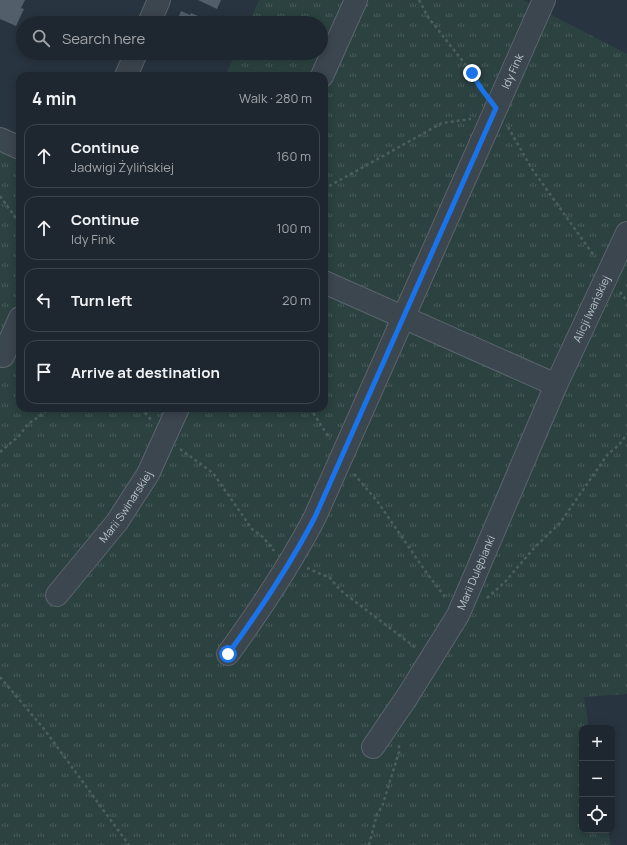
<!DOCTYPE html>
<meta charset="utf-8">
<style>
:root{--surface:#1e272f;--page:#262f37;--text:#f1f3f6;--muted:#a1a5aa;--line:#3c444b}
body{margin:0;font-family:Manrope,sans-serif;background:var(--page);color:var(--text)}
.controls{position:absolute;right:12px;bottom:12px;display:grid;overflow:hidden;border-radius:8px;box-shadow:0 2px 10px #0003}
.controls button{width:36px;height:36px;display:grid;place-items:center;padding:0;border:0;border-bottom:1px solid var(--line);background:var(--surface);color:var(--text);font:20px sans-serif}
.stop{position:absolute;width:12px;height:12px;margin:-9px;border:3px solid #1a73e8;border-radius:50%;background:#fff}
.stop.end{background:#1a73e8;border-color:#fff;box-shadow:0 1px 4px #0008}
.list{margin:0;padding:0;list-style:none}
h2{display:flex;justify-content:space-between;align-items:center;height:52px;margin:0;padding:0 16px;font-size:17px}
h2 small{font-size:13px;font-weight:400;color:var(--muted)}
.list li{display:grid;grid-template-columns:26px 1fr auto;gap:12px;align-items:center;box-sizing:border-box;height:64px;margin:0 8px 8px;padding:0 8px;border:1px solid var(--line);border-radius:12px}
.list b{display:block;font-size:15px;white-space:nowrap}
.list p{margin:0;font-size:13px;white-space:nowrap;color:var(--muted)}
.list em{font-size:13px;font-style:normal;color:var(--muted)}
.icon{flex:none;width:22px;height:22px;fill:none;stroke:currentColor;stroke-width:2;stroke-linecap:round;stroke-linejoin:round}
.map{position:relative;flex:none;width:627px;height:845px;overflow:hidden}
.search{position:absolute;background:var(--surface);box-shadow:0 2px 10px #0003;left:16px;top:16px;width:312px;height:44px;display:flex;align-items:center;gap:10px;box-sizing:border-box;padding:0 14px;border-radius:22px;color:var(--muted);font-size:15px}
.panel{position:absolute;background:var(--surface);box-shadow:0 2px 10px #0003;left:16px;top:72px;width:312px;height:340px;border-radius:12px}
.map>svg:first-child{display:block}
.grass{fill:url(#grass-tufts)}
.building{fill:#525f6a}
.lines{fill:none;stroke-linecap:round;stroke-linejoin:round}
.minor-casing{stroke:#5a646d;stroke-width:24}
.path{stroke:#4a5e5f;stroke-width:2.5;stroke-dasharray:3 3;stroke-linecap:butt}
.minor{stroke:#3c464f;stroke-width:22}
.route{stroke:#1a73e8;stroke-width:5}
.labels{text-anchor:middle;stroke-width:3.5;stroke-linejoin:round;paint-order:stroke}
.street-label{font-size:11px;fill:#b9c1ca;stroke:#212b34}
</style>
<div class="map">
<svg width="627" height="845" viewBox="0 0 627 845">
<defs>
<pattern id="grass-tufts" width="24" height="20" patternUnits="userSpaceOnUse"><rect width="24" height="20" fill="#2b4241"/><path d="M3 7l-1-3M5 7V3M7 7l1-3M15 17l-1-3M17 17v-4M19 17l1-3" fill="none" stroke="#485c5b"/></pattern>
</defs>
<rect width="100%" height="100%" fill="#28343f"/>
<!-- grass -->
<polygon class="grass" points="259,0 523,0 627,54 627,694 584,697 589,728 582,728 582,830 608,830 611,845 0,845 0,133 20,138 20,408 324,408 324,76 225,76 236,53 321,53 321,23 249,23"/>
<!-- building -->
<g class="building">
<polygon points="0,0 25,0 21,8 24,9 16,26 0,19"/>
<polygon points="198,0 221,0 217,9"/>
<polygon points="181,11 190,15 191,13 210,21 209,23 176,23"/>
</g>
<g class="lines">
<defs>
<g id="minor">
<polyline points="149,23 159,0"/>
<polyline points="126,76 136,53"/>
<polyline points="322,76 356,0"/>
<polyline points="0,139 20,148"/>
<polyline points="324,282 556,385"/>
<polyline points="3,356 20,318"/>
<path id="s1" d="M57,595L117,522L148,474L178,408"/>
<path id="s2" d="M228,654C260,610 290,565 315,517L544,0"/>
<path id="s3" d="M373,747L407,697L458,615L556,385L627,233"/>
</g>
</defs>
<!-- minor casing -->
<use href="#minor" class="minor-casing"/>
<!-- path -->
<g class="path">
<polyline points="419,0 428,17 472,73 484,92"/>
<polyline points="508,127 532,169 595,257"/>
<polyline points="324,189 442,123 471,119"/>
<polyline points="0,196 20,224"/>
<polyline points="620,292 627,301"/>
<polyline points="141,408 152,421"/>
<polyline points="310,408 330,439"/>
<polyline points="180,449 213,473 252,529 263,537 274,551"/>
<polyline points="0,452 19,436 28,424 44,413 47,408"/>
<polyline points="354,474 377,501 426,572 445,597"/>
<polyline points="307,568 330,578 340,590 416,648"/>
<polyline points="487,598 505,582 534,548 560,523 608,454 619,445 627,434"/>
<polyline points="0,677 44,729 129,845"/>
<polyline points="369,845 377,814 382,807 399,752 399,744"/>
</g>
<!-- minor -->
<use href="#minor" class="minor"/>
</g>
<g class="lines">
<!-- route -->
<path class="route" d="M228,654C260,610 290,565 315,517L496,108L480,87L472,73"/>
</g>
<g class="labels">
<!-- street labels -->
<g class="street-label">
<text dy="4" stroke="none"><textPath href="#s2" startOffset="650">Idy Fink</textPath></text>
<text dy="4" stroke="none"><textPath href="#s3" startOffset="491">Alicji Iwańskiej</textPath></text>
<text dy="4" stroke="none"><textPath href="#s1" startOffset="112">Marii Swinarskiej</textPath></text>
<text dy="4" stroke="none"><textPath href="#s3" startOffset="203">Marii Dulębianki</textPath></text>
</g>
</g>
</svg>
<div class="controls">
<button>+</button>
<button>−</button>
<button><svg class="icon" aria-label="locate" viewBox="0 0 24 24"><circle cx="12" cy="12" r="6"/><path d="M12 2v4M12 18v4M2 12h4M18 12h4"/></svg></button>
</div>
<div class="stop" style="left:228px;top:654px"></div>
<div class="stop end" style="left:472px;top:73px"></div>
<div class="search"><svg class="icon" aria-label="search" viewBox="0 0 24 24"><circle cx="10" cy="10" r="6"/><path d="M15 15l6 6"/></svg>Search here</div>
<section class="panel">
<h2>4 min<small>Walk · 280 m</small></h2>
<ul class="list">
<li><svg class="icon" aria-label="ahead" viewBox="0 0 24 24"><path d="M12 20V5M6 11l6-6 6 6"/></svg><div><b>Continue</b><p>Jadwigi Żylińskiej</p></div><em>160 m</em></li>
<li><svg class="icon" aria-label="ahead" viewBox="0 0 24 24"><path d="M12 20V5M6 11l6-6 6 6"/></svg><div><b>Continue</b><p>Idy Fink</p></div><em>100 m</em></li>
<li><svg class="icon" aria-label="left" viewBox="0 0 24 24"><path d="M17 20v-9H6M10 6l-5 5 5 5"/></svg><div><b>Turn left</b></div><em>20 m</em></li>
<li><svg class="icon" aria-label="arrive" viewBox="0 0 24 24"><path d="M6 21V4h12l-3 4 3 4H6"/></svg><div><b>Arrive at destination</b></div></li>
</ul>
</section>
</div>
